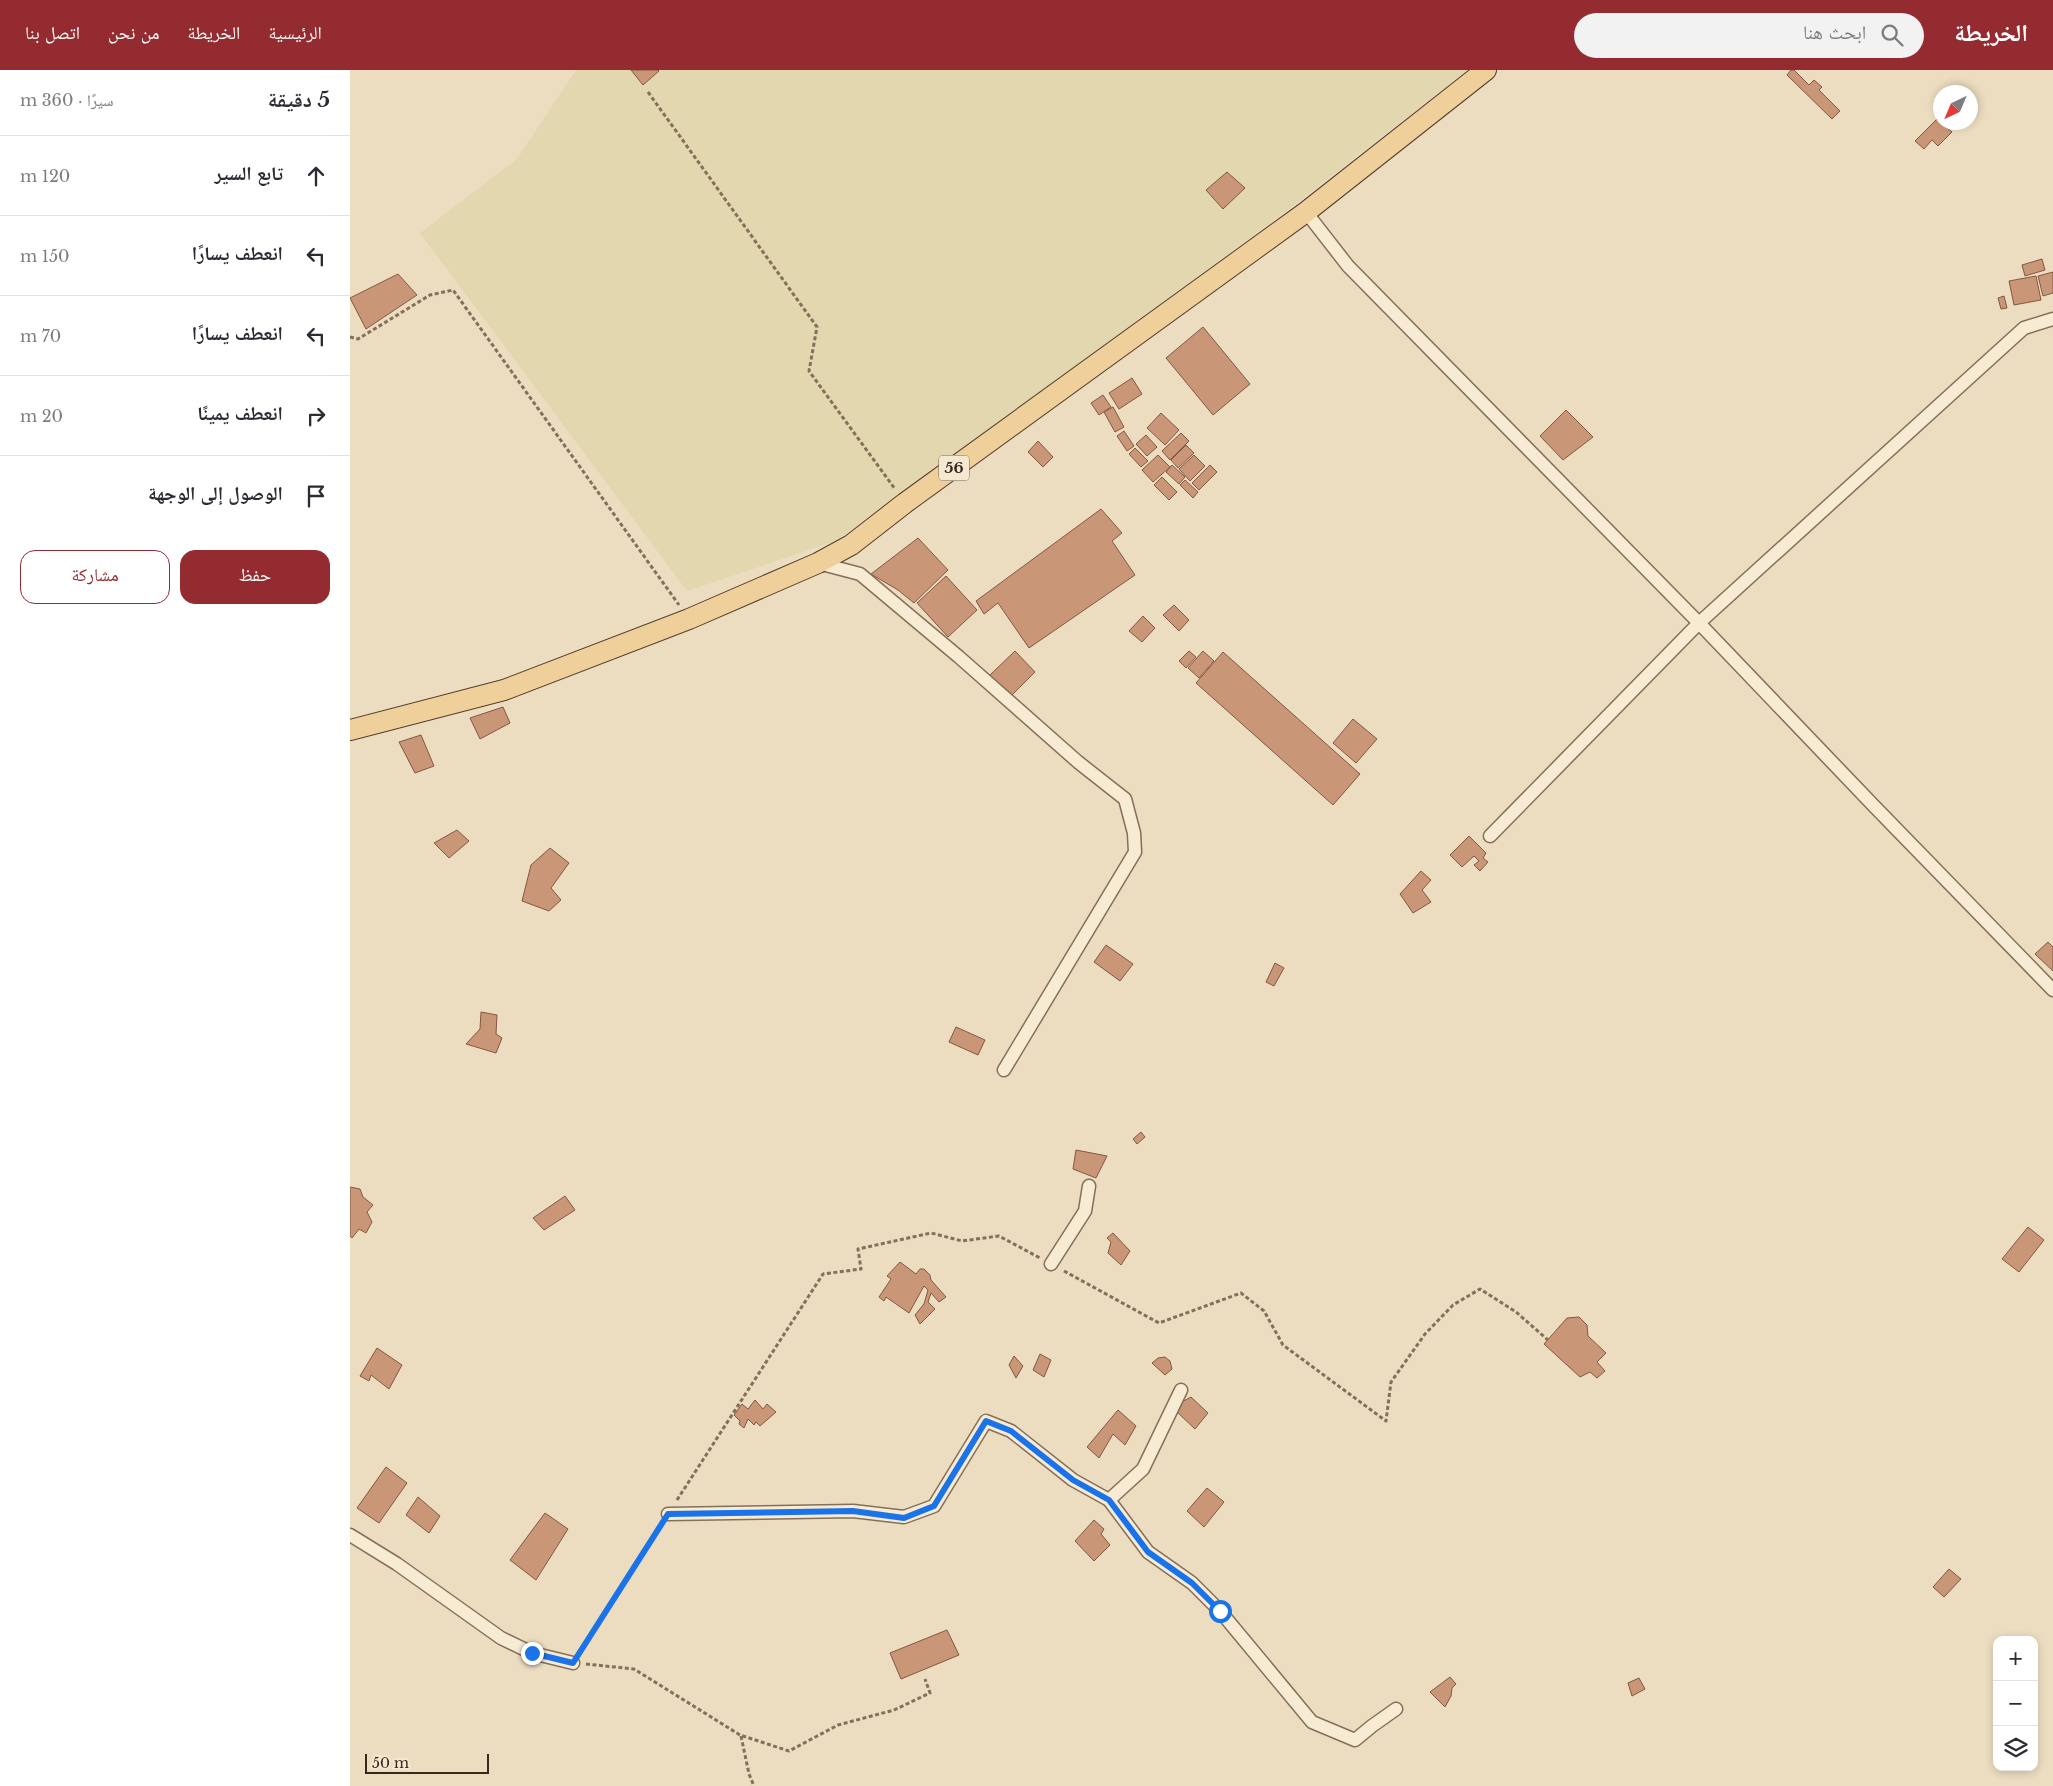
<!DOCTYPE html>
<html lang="ar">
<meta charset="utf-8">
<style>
:root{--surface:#fff;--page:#f2f2f3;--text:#2b2b33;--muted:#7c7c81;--line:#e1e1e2;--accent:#932b31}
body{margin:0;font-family:"Libre Baskerville","Noto Naskh Arabic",serif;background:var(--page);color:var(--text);direction:rtl}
.controls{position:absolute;right:15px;bottom:15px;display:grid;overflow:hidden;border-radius:10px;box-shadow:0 2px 8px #0003}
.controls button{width:45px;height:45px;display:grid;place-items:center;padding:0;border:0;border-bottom:1px solid var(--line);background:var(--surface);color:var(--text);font:25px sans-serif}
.compass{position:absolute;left:1583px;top:15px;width:45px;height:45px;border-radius:50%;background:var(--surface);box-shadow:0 2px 8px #0003;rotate:224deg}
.scale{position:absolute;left:15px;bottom:12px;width:124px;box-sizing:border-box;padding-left:5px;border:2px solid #36281d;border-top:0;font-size:14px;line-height:18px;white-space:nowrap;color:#36281d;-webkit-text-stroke:4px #f4e8d1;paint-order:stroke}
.stop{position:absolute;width:15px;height:15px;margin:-11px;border:4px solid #1a73e8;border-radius:50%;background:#fff}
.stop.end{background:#1a73e8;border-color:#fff;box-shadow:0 1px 5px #0008}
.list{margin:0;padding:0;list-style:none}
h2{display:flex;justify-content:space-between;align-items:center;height:65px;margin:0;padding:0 20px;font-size:21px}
h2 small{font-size:16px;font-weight:400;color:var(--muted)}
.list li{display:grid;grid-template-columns:32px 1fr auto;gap:15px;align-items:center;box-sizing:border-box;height:80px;padding:0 20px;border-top:1px solid var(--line)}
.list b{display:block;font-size:19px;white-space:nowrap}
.list em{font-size:16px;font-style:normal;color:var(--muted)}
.actions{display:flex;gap:10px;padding:15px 20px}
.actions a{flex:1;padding:11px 0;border:1px solid var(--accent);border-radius:15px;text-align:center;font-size:18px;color:var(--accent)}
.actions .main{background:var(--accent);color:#fff}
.icon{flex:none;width:28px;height:28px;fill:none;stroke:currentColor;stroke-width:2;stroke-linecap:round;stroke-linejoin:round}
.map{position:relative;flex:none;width:1703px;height:1716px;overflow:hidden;direction:ltr}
header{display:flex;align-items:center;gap:30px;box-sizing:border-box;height:70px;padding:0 25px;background:var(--accent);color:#fff}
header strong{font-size:24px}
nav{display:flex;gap:28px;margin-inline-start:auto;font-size:18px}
.search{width:350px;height:45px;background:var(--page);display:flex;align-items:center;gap:12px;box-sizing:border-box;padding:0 18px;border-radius:28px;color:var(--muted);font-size:19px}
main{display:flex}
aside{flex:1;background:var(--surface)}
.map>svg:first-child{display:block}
.farmland{fill:#e2d7af}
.building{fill:#ca9678;stroke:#845740}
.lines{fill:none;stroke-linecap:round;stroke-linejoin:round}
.street-casing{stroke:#856f59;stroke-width:15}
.primary-casing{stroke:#533d2e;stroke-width:22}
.path{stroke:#856f59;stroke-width:3;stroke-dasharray:4 2.5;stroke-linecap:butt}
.street{stroke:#f8ebd4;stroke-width:12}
.primary{stroke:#efd09a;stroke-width:20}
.route{stroke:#1a73e8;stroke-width:6}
.labels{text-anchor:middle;stroke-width:5;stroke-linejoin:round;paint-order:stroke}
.shield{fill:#f4e8d1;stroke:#6f6253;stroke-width:1}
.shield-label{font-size:15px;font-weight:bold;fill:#36281d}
</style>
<header>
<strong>الخريطة</strong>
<div class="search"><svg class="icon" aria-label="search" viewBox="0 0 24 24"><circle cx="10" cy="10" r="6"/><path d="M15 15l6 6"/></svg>ابحث هنا</div>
<nav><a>الرئيسية</a><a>الخريطة</a><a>من نحن</a><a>اتصل بنا</a></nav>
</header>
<main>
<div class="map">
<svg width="1703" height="1716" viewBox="0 0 1703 1716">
<rect width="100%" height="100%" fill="#ecddc1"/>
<!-- farmland -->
<polygon class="farmland" points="226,0 1117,0 942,137 486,471 337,521 70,163 167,89"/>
<!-- building -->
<g class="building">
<polygon points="281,0 308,0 309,1 293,15"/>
<polygon points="1441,0 1444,0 1459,15 1464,10 1472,17 1469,20 1490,41 1482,49 1437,5"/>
<polygon points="1588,48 1590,52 1602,62 1588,76 1582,70 1574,79 1565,71"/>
<polygon points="877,102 895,118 873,139 856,120"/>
<polygon points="1692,189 1695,200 1675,206 1672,195"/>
<polygon points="1703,202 1703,223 1693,226 1688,206"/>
<polygon points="48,204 67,225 16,259 0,228"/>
<polygon points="1686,206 1691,230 1664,235 1659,211"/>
<polygon points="1654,226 1657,238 1651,239 1648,228"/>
<polygon points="853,257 900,314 863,345 816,288"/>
<polygon points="782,308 792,324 769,339 759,323"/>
<polygon points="753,325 761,337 749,345 741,333"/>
<polygon points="763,337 774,357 765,362 754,342"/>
<polygon points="1216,340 1243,367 1213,390 1190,366"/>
<polygon points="811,343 829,360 815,375 797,358"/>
<polygon points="774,361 784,376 777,381 767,366"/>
<polygon points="831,363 839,371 820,390 812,381"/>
<polygon points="796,365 807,377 797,386 786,374"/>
<polygon points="688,371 703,387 693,397 678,382"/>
<polygon points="836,375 844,383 828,398 821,390"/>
<polygon points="785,378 798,391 791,397 779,384"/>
<polygon points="808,385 820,397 803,412 792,400"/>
<polygon points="844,385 855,396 840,411 829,399"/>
<polygon points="822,395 835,407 829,414 816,402"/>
<polygon points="860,395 867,402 849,420 842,413"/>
<polygon points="812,407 827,422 819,430 804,415"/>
<polygon points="835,410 848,422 843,428 830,415"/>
<polygon points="751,439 772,463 762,471 785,505 679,578 648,533 634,544 626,531"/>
<polygon points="568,468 598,500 564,533 548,520 521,504"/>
<polygon points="596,506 627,540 598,567 567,533"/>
<polygon points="824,535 839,550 829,561 813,545"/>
<polygon points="793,546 805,558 792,572 779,561"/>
<polygon points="665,581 685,602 659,628 639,606"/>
<polygon points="839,581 846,587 836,598 829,591"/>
<polygon points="853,581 864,591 849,608 838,598"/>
<polygon points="873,582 1010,704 983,735 846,613"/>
<polygon points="153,637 160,653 130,669 120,648"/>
<polygon points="1003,649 1027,669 1006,693 983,673"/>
<polygon points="71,665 84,696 65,703 49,672"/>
<polygon points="107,760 119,771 99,788 84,773"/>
<polygon points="1119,766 1136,783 1133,788 1138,792 1130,801 1124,795 1129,791 1124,786 1112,797 1100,785"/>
<polygon points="200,778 219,793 201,818 211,830 199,841 172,831 181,795"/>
<polygon points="1071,801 1081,810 1072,820 1081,832 1063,843 1050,824"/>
<polygon points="1698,872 1703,877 1703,901 1685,884"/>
<polygon points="756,875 783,894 770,911 744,892"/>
<polygon points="925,893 934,898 924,916 916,912"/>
<polygon points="131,942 147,945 146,964 152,968 146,983 116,974 130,959"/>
<polygon points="606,957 635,970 628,985 599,972"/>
<polygon points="791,1062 795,1067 787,1074 783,1069"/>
<polygon points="726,1080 757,1086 746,1108 723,1099"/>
<polygon points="0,1117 10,1119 13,1127 23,1135 17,1142 22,1152 16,1163 9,1159 2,1168 0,1166"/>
<polygon points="215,1126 225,1140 194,1160 183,1148"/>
<polygon points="1678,1157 1694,1170 1669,1202 1652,1189"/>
<polygon points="763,1163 780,1181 771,1195 758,1183 761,1172 757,1168"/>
<polygon points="550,1192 566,1204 570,1199 574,1199 580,1205 581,1210 596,1227 589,1232 581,1223 578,1232 585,1239 570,1254 565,1245 574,1234 578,1220 574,1216 559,1243 536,1227 534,1231 529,1227 541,1209 537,1206"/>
<polygon points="1229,1247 1237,1255 1238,1266 1256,1283 1247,1292 1255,1301 1247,1308 1240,1302 1230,1307 1194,1274 1217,1248"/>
<polygon points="27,1278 52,1295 39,1319 21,1305 19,1311 10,1306"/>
<polygon points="690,1284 701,1290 694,1307 683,1300"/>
<polygon points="664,1286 673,1296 666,1308 659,1295"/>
<polygon points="815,1287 820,1291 822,1299 815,1305 802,1293 808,1288"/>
<polygon points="841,1327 858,1343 845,1359 826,1341 830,1333"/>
<polygon points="405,1330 413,1339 417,1334 426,1342 410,1356 406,1352 404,1355 398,1349 394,1358 389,1354 390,1351 384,1345 392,1334 398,1339"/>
<polygon points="768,1340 786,1356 775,1375 763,1364 749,1388 737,1377"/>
<polygon points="36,1397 57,1413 29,1453 7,1438"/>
<polygon points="857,1418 874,1432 854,1457 837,1441"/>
<polygon points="68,1427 90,1446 79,1463 56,1445"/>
<polygon points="195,1443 218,1459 186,1510 160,1490"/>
<polygon points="744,1450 754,1459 751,1464 760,1475 744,1491 725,1471"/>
<polygon points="1599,1499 1611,1509 1594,1527 1583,1517"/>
<polygon points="597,1560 609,1585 551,1609 540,1583"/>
<polygon points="1100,1607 1106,1614 1102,1618 1101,1626 1095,1637 1080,1622"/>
<polygon points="1289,1608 1295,1619 1282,1626 1278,1613"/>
</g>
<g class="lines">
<defs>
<g id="street">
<polyline points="956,142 998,196 1349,553 1523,735 1703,920"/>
<polyline points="468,493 510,504 609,587 728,692 775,729 784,763 785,782 654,1000"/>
<polyline points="1140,766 1349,553 1674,258 1703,249"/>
<polyline points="701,1194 735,1141 739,1116"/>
<polyline points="759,1430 798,1482 842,1513 870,1541 962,1652 1005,1670 1022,1656 1046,1639"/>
<polyline points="318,1444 503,1441 554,1447 584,1436 636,1351 661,1361 723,1410 759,1430 793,1399 831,1320"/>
<polyline points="0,1465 47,1494 151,1568 182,1583 223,1593"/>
</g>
<polyline id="primary" points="0,660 154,620 339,549 468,493 501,475 555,433 956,142 1136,0"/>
</defs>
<!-- street casing -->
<use href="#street" class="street-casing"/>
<!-- primary casing -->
<use href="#primary" class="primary-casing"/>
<!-- path -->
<g class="path">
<polyline points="298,22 467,257 459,301 545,419"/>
<polyline points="0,267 8,269 80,225 103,220 329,535"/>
<polyline points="714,1201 809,1253 891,1223 914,1241 933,1275 1036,1351 1041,1312 1075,1264 1103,1235 1130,1219 1166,1242 1198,1270"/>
<polyline points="327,1430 473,1204 511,1199 508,1179 581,1163 612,1171 649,1166 690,1188"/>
<polyline points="230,1582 312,1455"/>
<polyline points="236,1594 284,1599 390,1665 439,1681 488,1655 544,1640 580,1623 575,1609"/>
<polyline points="391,1666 399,1704 404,1716"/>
</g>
<!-- street -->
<use href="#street" class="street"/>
<!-- primary -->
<use href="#primary" class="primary"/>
</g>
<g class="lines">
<!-- route -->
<polyline class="route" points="182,1583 223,1593 318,1444 503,1441 554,1448 584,1436 636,1351 661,1361 723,1410 759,1430 798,1482 842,1513 870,1541"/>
</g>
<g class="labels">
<!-- shield labels -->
<rect class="shield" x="589" y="385.5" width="30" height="25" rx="4"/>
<g class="shield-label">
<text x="604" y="403">56</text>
</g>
</g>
</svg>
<div class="controls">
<button>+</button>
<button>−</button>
<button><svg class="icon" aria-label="layers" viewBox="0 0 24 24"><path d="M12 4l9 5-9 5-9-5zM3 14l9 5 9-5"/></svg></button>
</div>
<svg class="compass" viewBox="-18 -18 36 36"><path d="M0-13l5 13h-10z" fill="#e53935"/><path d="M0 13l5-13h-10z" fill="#7c7c81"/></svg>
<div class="scale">50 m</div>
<div class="stop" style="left:870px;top:1541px"></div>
<div class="stop end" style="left:182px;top:1583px"></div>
</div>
<aside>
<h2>5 دقيقة<small>سيرًا · 360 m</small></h2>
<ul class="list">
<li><svg class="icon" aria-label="ahead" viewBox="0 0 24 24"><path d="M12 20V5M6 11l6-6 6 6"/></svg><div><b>تابع السير</b></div><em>120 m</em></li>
<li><svg class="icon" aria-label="left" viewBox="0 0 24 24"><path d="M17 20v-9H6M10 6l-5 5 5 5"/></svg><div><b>انعطف يسارًا</b></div><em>150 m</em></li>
<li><svg class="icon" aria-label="left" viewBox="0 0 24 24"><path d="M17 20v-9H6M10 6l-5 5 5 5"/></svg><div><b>انعطف يسارًا</b></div><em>70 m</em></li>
<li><svg class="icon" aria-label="right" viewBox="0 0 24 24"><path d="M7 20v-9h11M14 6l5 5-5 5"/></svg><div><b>انعطف يمينًا</b></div><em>20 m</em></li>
<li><svg class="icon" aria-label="arrive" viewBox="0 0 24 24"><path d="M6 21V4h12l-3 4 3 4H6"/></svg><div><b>الوصول إلى الوجهة</b></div></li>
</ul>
<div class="actions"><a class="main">حفظ</a><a>مشاركة</a></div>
</aside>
</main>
